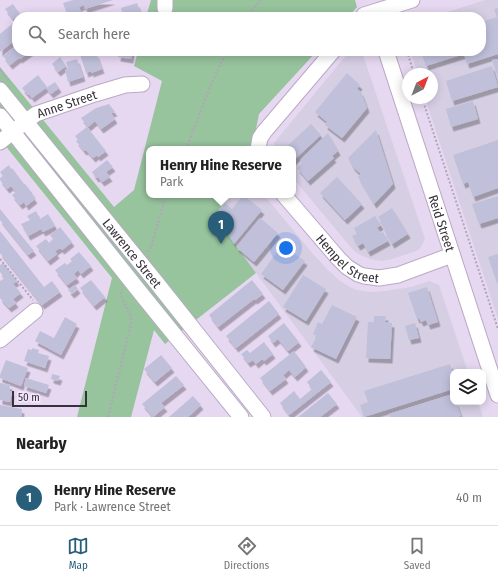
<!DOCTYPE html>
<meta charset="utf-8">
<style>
:root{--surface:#fff;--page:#f6f6f6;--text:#222;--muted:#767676;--line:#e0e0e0;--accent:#295e7a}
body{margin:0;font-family:"Fira Sans Condensed",sans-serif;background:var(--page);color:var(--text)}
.controls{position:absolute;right:12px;bottom:12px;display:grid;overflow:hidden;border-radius:8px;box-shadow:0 2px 10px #0003}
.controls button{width:36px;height:36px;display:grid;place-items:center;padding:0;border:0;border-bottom:1px solid var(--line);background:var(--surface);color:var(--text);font:20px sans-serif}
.compass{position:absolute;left:402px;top:68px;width:36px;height:36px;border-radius:50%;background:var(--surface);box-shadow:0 2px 10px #0003;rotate:42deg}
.scale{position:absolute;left:12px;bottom:10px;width:75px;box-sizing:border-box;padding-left:4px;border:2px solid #37313b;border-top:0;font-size:11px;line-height:14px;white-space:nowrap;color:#37313b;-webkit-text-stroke:3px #f3e7fc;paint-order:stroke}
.you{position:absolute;left:286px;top:248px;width:14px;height:14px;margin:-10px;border:3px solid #fff;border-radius:50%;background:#1a73e8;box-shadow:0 0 0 6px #1a73e833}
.badge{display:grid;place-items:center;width:26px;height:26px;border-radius:50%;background:var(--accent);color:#fff;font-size:13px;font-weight:700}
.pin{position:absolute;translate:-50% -33px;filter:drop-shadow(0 1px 2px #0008)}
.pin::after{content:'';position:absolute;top:21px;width:14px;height:12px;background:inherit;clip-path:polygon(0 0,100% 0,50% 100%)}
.popup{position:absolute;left:146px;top:146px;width:150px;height:52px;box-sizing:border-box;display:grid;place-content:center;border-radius:8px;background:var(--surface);filter:drop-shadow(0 1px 3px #0005);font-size:13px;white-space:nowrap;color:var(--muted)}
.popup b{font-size:15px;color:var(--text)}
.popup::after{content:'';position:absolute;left:50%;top:100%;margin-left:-8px;border:8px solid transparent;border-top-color:var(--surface)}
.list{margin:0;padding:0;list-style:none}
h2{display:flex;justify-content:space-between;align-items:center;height:52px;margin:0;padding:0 16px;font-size:17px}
h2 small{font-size:13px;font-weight:400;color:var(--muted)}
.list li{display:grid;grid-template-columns:26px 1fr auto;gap:12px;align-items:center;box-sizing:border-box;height:56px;padding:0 16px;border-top:1px solid var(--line)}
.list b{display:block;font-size:15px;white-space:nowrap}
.list p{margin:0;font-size:13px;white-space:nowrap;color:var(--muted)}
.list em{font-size:13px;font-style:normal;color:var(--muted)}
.icon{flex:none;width:22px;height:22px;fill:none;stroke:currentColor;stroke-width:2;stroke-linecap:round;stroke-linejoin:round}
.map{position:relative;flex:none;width:498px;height:417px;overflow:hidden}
.search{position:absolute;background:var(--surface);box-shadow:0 2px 10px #0003;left:12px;right:12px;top:12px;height:44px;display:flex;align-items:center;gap:10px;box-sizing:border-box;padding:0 14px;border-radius:16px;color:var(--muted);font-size:15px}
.sheet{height:108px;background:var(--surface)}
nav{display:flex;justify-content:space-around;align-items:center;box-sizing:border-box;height:56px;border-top:1px solid var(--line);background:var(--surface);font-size:11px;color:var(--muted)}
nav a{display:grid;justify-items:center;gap:2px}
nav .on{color:var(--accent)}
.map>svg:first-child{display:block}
.industrial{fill:#d6cee3}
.green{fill:#97c39d}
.building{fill:#c0c0db;filter:url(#shadow)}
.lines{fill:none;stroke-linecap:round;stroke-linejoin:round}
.minor-casing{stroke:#b9aac3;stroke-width:17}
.path{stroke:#b1a5ba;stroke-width:2;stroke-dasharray:2 2;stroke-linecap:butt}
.minor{stroke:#fff;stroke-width:15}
.labels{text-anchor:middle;stroke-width:3.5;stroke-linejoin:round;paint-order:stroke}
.street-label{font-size:13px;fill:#37313b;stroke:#f3e7fc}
</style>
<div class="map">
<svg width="498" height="417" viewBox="0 0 498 417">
<defs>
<filter id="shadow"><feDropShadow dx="2.5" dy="4.5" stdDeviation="0" flood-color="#0004"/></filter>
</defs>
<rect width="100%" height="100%" fill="#e7d8f2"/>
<!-- industrial -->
<g class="industrial">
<polygon points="485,0 498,0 498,319 425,98 432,98 432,74 418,74 410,51 481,51 481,17 432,17"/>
<polygon points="348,53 363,55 425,239 419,250 392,259 382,261 370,259 360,255 354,251 293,178 293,149 274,149 274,143"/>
<polygon points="231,195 264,195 313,254 328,270 340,281 350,287 357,290 370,292 385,291 411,287 429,281 439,285 468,372 453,372 453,402 478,402 483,417 362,417 214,216"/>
</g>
<!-- green -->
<g class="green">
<polygon points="151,0 355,0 357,7 348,17 146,17"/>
<polygon points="138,51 317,51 259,114 252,149 149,149 149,195 231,195 214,216 256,273 201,316 165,344 154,330 131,417 77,417 112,278 0,139 0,67 114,207 134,190 162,81 134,66"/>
</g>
<!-- building -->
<g class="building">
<polygon points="73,0 113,0 85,9 84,5 79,7 82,15 80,15 80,17 68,17 63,3"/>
<polygon points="137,3 142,17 127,17 126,15 123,16 121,8"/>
<polygon points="13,4 20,14 13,19 5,9"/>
<polygon points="498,8 498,54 467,64 464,54 426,66 421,51 481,51 481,22 497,17 494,9"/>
<polygon points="117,12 119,17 102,17"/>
<polygon points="17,20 17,29 11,34 15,40 0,52 0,34"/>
<polygon points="17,45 17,51 31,51 20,59 19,58 10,65 3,56"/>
<polygon points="79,51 92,51 93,53 96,53 102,69 91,73 91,71 86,73"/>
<polygon points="119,51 132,51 131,59 118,57"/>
<polygon points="60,57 66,66 58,72 52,64"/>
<polygon points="77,59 83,77 68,82 65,70 68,69 66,62"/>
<polygon points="498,59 498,78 492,60"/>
<polygon points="492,66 498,87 452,101 446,81"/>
<polygon points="347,73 360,85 357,89 361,92 367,108 342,138 325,125 327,122 315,112"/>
<polygon points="38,75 47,87 32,98 29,94 28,95 22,88"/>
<polygon points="55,82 59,88 51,94 46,88"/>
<polygon points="473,101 478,119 451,127 446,109"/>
<polygon points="109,104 115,112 111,113 115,119 101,129 95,121 88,127 81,118 96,108"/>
<polygon points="311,124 321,135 293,161 293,149 284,149"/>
<polygon points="87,127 106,151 98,157 97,155 93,158 86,150 84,151 76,141 78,140 75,136"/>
<polygon points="376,130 393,184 374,204 358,177 361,174 353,167 348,158"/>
<polygon points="328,133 338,151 332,156 334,158 308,181 297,168 302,163 300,160"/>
<polygon points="498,140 498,188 473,197 468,182 463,184 453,155"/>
<polygon points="107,160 113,167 106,172 110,177 102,182 98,177 96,178 92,172"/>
<polygon points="9,165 11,169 12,168 24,184 25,184 33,194 32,195 35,199 26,206 24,202 20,205 12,195 16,192 11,186 7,189 0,180 0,178 3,176 0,172"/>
<polygon points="337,177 362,204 345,220 320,193"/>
<polygon points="243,195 262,210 234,244 215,215 225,203 232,209"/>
<polygon points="498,196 498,218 479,224 472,204"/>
<polygon points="392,208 408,234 392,244 384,230 386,229 378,217"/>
<polygon points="0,209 34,251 28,255 0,220"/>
<polygon points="36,211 40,219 48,214 55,226 43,232 41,229 28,236 21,224 30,220 27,216"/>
<polygon points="375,216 381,225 377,228 381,233 383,232 388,241 368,252 363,243 358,246 352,236 357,234 354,228"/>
<polygon points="260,218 278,233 254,262 236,247"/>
<polygon points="60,227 72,242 62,250 60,248 55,251 57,254 48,261 36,246 46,239 49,243 53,239 50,235"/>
<polygon points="0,231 44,287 52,281 60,292 42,305 0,253"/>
<polygon points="282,245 305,261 283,290 261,274"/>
<polygon points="79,252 91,266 81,274 78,270 74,274 77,278 67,285 55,270 65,263 67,265 72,261 70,259"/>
<polygon points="498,254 498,283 497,283 488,257"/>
<polygon points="3,263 17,281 13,284 21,293 13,299 16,303 9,308 0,298 0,281 5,278 0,272 0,265"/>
<polygon points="303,275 326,289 306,321 283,307"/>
<polygon points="91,280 105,297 94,306 80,288"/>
<polygon points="252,280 263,294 255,300 254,299 218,327 209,315"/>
<polygon points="75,285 78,289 72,294 68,290"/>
<polygon points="427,287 438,322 428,325 426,320 421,322 419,318 417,319 408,293"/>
<polygon points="269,301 279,314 236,348 226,336"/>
<polygon points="332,305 357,317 336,359 311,347 317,336 313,334 318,322 322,324"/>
<polygon points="374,316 386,316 385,322 392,323 390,359 366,358 368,322 374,322"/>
<polygon points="65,317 77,324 61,355 35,341 40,331 54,338"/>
<polygon points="284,323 299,342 288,351 278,339 273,343 268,336"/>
<polygon points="415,323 419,338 409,340 405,326"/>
<polygon points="264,342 273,354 264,361 262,359 256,364 253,360 248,363 241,354 247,350 250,353"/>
<polygon points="32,348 39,350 38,353 49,356 45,368 24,361 28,349 32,350"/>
<polygon points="294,351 306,367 295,377 289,370 283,375 286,379 270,391 260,378"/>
<polygon points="161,355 172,368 155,382 144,369"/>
<polygon points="6,360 28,368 21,386 0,378 0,375"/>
<polygon points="450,364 453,373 453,389 364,417 360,405 368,402 364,391"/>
<polygon points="321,370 331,382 289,415 280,403 294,391 300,399 312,389 307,382"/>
<polygon points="52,374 60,376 58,381 51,379"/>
<polygon points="176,376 184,385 161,403 165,407 153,417 142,404"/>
<polygon points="26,378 49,385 46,393 24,386"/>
<polygon points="0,383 10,385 9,391 12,391 10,402 0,400"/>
<polygon points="328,393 337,404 320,417 298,417"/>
<polygon points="453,394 453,402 456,402 461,416 457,417 390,417 389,414"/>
<polygon points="193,396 201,405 188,417 169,417"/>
<polygon points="0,405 22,409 21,417 0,417"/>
</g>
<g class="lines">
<defs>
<g id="minor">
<polyline points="165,8 165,0"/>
<polyline points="363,17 364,15 412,0"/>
<path id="s1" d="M386,51L498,395"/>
<path id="s2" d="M0,90L156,282L263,417"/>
<polyline points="0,116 139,291 241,417"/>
<path id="s3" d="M0,142L25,122L36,114L95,94L125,85L142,84"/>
<polyline points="258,149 260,138 264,132 333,51"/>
<path id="s4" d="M284,195L338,258L347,267L358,274L364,276L379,278L398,275L452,255"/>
<polyline points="0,340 35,311"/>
</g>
</defs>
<!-- minor casing -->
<use href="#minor" class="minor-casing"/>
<!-- path -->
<g class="path">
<polyline points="247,17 260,0"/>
<polyline points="407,51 414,74"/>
<polyline points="0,69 9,81"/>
<polyline points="422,98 498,329"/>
<polyline points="186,149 210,87 227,51"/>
<polyline points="147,252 151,247 166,195"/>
<polyline points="0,259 33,300"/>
<polyline points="108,417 132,320 121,296 121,292 123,290"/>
</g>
<!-- minor -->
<use href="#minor" class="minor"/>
</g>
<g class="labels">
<!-- street labels -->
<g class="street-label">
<text dy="5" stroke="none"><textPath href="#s3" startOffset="78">Anne Street</textPath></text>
<text dy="5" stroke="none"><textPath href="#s1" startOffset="181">Reid Street</textPath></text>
<text dy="5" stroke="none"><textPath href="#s2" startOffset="210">Lawrence Street</textPath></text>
<text dy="5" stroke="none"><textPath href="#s4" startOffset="92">Hempel Street</textPath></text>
</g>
</g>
</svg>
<div class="controls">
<button><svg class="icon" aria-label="layers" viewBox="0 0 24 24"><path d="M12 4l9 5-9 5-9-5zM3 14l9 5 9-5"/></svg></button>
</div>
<svg class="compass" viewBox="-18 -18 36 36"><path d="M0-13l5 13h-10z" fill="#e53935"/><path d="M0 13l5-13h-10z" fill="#767676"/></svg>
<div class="scale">50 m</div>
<div class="you"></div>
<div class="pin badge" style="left:221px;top:244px">1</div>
<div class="popup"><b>Henry Hine Reserve</b>Park</div>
<div class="search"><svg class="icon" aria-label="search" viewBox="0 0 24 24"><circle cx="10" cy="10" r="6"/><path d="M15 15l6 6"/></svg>Search here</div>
</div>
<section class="sheet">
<h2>Nearby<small></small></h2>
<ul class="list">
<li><span class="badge">1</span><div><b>Henry Hine Reserve</b><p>Park · Lawrence Street</p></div><em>40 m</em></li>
</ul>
</section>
<nav>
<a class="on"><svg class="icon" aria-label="map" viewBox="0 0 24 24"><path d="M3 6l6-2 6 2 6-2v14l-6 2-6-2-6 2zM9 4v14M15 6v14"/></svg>Map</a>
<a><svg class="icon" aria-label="directions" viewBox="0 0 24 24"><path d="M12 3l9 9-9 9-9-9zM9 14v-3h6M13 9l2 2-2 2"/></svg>Directions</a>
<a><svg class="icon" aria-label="saved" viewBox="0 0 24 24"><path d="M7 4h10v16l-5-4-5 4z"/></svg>Saved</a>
</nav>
